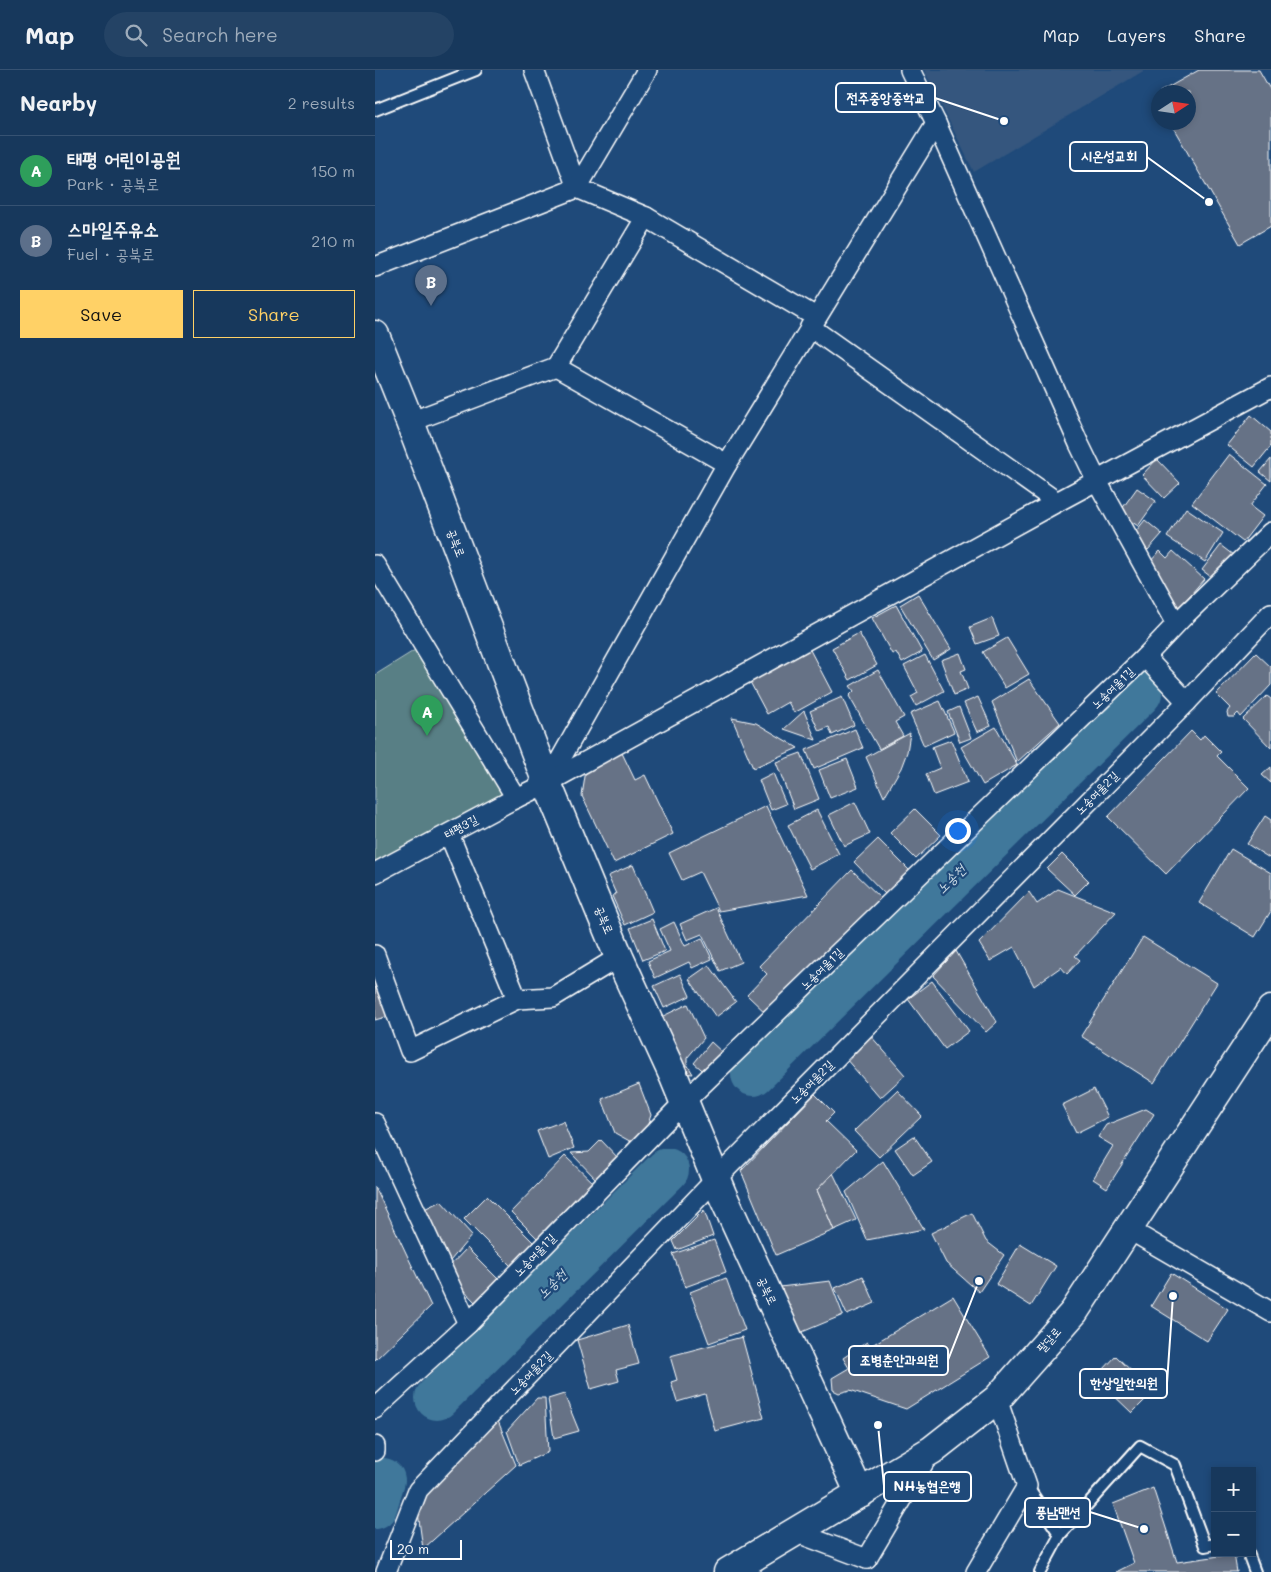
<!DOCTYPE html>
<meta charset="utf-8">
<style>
:root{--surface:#17385c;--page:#244365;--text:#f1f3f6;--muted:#9eacbb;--line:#365272;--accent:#ffd166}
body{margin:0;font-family:Mali,"Poor Story",sans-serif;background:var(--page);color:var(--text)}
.controls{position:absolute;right:15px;bottom:15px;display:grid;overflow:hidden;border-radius:0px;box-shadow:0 2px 8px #0003}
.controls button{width:45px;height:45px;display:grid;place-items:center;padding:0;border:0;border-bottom:1px solid var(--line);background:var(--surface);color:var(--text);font:25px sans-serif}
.compass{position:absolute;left:776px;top:15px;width:45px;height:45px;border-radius:50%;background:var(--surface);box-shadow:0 2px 8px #0003;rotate:78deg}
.scale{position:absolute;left:15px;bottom:12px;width:72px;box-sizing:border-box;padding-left:5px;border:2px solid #fff;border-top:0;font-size:14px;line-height:18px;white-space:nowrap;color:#fff;-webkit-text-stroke:4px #1f4a7a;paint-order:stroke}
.you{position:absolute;left:582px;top:760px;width:18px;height:18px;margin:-12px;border:4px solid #fff;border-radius:50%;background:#1a73e8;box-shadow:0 0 0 8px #1a73e833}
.badge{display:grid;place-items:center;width:32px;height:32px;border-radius:50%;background:var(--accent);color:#fff;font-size:16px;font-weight:700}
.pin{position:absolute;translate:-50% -41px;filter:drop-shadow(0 1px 2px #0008)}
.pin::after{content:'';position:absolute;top:26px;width:18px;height:15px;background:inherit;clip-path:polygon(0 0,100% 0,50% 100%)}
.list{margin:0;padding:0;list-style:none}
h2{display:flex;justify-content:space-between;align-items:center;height:65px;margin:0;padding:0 20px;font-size:21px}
h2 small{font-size:16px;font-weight:400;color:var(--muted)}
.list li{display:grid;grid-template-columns:32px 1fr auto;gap:15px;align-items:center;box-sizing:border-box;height:70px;padding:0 20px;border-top:1px solid var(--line)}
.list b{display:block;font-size:19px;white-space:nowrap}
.list p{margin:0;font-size:16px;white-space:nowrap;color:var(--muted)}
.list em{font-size:16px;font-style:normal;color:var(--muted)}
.actions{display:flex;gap:10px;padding:15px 20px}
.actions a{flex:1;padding:11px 0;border:1px solid var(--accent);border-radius:0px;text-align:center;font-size:18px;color:var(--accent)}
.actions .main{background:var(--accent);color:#111}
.icon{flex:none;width:28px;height:28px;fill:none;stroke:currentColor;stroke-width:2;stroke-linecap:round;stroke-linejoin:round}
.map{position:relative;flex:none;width:896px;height:1502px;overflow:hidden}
header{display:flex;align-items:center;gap:30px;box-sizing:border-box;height:70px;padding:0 25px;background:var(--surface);border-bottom:1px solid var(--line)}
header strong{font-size:24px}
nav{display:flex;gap:28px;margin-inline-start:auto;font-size:18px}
.search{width:350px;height:45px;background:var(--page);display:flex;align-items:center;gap:12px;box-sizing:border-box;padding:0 18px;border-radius:28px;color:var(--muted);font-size:19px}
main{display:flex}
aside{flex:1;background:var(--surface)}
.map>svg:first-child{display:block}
.built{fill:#34567e}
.green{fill:#587f85;stroke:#acbfc2}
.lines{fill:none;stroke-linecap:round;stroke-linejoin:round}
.stream{stroke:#8caec3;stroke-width:8}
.river{stroke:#40789b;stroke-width:44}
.building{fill:#667286;stroke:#fff}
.lane-casing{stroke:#fff;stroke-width:14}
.street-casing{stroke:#fff;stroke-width:22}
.secondary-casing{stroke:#fff;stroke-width:31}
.lane{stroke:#1f4a7a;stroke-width:10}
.street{stroke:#1f4a7a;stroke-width:19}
.secondary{stroke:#1f4a7a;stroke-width:28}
.labels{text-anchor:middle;stroke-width:4.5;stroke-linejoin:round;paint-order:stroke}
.street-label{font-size:12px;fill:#fff;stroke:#1f4a7a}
.water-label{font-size:14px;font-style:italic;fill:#cfdde6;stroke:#1f4a7a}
.leader{fill:none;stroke:#fff;stroke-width:2}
.callout-dot{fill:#fff;stroke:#1f4a7a;stroke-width:2}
.callout{fill:#1f4a7a;stroke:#fff;stroke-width:2}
.callout-label{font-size:14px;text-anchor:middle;font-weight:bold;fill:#fff}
</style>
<header>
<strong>Map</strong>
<div class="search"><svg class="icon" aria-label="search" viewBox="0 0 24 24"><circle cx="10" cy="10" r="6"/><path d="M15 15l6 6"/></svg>Search here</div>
<nav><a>Map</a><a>Layers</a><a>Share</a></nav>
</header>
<main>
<aside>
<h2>Nearby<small>2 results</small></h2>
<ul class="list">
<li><span class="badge" style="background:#2e9e5b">A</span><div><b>태평 어린이공원</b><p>Park · 공북로</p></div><em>150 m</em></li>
<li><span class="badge" style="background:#5c6f8a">B</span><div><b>스마일주유소</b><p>Fuel · 공북로</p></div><em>210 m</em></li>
</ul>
<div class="actions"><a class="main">Save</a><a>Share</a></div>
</aside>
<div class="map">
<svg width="896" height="1502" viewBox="0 0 896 1502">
<rect width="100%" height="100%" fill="#1f4a7a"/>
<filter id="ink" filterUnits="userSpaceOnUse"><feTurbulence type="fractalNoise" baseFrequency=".02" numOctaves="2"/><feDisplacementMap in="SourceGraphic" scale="10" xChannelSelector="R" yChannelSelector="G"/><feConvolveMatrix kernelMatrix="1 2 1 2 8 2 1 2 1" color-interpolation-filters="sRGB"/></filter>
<g filter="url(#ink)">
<!-- built -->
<polygon class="built" points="549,0 770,0 599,102"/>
<!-- green -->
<polygon class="green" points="48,575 141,728 0,803 0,605"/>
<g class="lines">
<!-- stream -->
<polyline class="stream" points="765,623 774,613"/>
<!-- river -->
<g class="river">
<polyline points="378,1004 765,623"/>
<polyline points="62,1328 292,1100"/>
<polyline points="0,1437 8,1410"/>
</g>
</g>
<!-- building -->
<g class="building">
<polygon points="824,0 884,0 896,21 896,156 865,174 795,52 814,52 814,22 785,22"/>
<polygon points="876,345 896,362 896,376 879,397 852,375"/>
<polygon points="854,384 892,414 875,436 888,446 868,472 817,433"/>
<polygon points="782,389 805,413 789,428 767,405"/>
<polygon points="896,389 896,411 885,402"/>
<polygon points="762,418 781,431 763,456 744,443"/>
<polygon points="811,438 848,463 830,492 792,467"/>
<polygon points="770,450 787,464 773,480 757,466"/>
<polygon points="846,475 859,485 840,510 827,500"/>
<polygon points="785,481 792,488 798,481 829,509 804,538 795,536 772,495"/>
<polygon points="543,524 576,579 558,590 525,535"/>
<polygon points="521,535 547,582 527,593 521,582 517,584 497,548"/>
<polygon points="617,548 624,566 602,574 595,557"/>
<polygon points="484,563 502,595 475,610 457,578"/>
<polygon points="632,568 654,604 630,618 608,582"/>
<polygon points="434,578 457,622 419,643 413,632 392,644 374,610"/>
<polygon points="585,583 591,599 586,601 593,619 579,625 566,590"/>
<polygon points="881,583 896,597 896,615 866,647 863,643 859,647 853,647 852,642 855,638 841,624"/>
<polygon points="550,585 569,621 541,636 536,627 543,623 529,596"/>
<polygon points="503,600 529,647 520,652 528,666 504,679 474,626 479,621 475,616"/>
<polygon points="654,609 685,653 642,692 617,632"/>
<polygon points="892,626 896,629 896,678 868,649"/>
<polygon points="467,627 479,655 457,665 454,657 444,661 435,641"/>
<polygon points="603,627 616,656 602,662 589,633"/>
<polygon points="565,631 579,662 549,676 535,644"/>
<polygon points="584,637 596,668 585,672 573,642"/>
<polygon points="429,641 441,670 409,659"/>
<polygon points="357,648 381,653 423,678 378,698"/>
<polygon points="621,657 642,695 608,715 586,677"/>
<polygon points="480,659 488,678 439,699 431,680"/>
<polygon points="816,661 825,670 829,665 846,682 842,686 874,718 791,804 733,747"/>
<polygon points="535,663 532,682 526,698 509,727 491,687"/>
<polygon points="576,670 593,712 559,725 551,704 565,698 557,677"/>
<polygon points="247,683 260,710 270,705 298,764 239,793 207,726 211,700"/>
<polygon points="426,683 444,729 419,739 401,692"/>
<polygon points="472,689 483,717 455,728 444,700"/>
<polygon points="896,697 896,713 887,705"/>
<polygon points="398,703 411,734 396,740 384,710"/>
<polygon points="480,732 495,764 469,776 454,745"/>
<polygon points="391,736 433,825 344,841 325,802 307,810 294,783"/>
<polygon points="540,739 566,765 541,789 515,763"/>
<polygon points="442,740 464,784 435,799 413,755"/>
<polygon points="890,746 896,750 896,789 872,774"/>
<polygon points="503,769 536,802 512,826 479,792"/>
<polygon points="856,779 896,803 896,841 880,867 824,833"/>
<polygon points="687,784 714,811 700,825 672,799"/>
<polygon points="258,795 278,842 250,855 237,826 241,824 233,806"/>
<polygon points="477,800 508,830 395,947 372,925 392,904 384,896"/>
<polygon points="683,819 741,842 700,886 705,890 692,904 686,897 659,916 639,877 615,891 604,873 654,822 662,834"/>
<polygon points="341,838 366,892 345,901 327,864 312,870 305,854"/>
<polygon points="277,849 290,881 268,890 255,858"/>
<polygon points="299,852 310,876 327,868 337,889 317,898 314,892 280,908 273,891 295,881 285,859"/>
<polygon points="768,867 842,913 779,1013 706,966"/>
<polygon points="581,881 622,952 611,962 558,906"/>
<polygon points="334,895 361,932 341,947 314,909"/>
<polygon points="305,904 315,926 289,938 279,916"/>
<polygon points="0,908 18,945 0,950"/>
<polygon points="557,911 594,961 570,979 533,929"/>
<polygon points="313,934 329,968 312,988 312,994 318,1004 306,1003 282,949"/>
<polygon points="495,965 530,1005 505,1028 470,988"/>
<polygon points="336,972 349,984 332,1004 319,993"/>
<polygon points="264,1014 276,1045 267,1072 260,1074 240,1063 227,1029"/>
<polygon points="719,1019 733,1047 701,1063 687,1035"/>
<polygon points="522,1020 547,1046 504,1087 479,1061"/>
<polygon points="440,1024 459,1043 451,1051 481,1080 442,1120 459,1160 401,1185 366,1101"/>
<polygon points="771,1039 779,1044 732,1118 718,1109 738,1076 723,1067 731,1055"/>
<polygon points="188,1051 199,1078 173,1089 162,1061"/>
<polygon points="539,1066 557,1092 538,1105 520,1079"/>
<polygon points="226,1070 244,1089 222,1110 196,1083 214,1082"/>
<polygon points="190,1086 220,1115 166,1172 136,1142"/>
<polygon points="508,1091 549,1159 492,1170 471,1122"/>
<polygon points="458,1103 481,1150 459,1160 442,1120"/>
<polygon points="0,1117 56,1236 0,1290"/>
<polygon points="112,1126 159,1173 136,1196 89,1149"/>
<polygon points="66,1131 97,1165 70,1197 45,1141"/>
<polygon points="329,1140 338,1166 302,1180 298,1171"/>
<polygon points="597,1143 611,1171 629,1185 604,1222 571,1193 556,1163"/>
<polygon points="339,1170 351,1202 310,1217 298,1184"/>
<polygon points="645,1174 681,1196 656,1236 621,1214"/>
<polygon points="92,1178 123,1209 100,1232 70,1201"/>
<polygon points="796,1203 853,1239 832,1271 776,1236"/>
<polygon points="488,1206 500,1233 472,1245 460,1218"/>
<polygon points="351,1208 370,1260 334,1273 315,1222"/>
<polygon points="455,1211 468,1245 420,1265 402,1220 405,1217"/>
<polygon points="578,1226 615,1287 531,1339 475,1320 464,1323 458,1320 457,1308 474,1298 468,1288 492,1272 504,1291 506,1290 497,1275"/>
<polygon points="253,1255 264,1294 241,1300 244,1311 216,1319 202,1270"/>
<polygon points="367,1267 389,1348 340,1361 330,1324 302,1332 296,1312 302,1310 295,1286"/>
<polygon points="741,1286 778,1322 757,1343 732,1319 724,1327 713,1316"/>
<polygon points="189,1324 204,1361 179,1368 173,1329"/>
<polygon points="162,1328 170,1328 173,1382 144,1395 132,1361"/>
<polygon points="123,1351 141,1395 48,1479 42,1435"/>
<polygon points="778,1418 802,1492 859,1484 862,1502 741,1502 759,1493 738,1434"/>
</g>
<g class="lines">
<defs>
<g id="lane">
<polyline points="0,40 101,0"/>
<polyline points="652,1416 685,1465"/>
<polyline points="873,1483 880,1502"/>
<polyline points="665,1502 685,1465 765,1376 800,1395 830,1476 840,1474"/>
</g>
<g id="street">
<polyline points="159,0 202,118 271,147 441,247"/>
<polyline points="535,0 561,53 704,374 722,411 801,554"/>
<polyline points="0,197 202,118 272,0"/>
<polyline points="435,257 682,432"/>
<polyline points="181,297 271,147"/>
<polyline points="35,352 181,297 352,394"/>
<polyline points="0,495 141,728"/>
<polyline points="770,587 812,632"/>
<polyline points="172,713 352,394 561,53"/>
<polyline points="74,764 142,929 178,927 244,887"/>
<polyline points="0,803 135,731 172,713 682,432 896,317"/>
<polyline points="0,885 35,981 142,929"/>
<polyline points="0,1053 93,1254"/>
<polyline points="753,1159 896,1242"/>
<polyline points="0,1339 93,1254 309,1032 770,587 807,548 896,462"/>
<polyline points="0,1376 0,1381"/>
<polyline points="420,1462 492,1489"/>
<polyline points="492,1489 554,1384"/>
<polyline points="11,1502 43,1420 341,1109 812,632 896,543"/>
<polyline points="601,1502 652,1416 622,1329"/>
</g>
<g id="secondary">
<polyline points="0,265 35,352 172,713 244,887 299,1007 347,1124 485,1424"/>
<polyline points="353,1502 557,1380 622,1329 699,1242 896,940"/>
</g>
</defs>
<!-- lane casing -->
<use href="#lane" class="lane-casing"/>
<!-- street casing -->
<use href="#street" class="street-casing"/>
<!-- secondary casing -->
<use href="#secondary" class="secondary-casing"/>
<!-- lane -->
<use href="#lane" class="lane"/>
<!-- street -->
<use href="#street" class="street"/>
<!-- secondary -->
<use href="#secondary" class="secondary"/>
</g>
</g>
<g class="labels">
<!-- street labels -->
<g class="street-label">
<text transform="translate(81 473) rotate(69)" y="4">공북로</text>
<text transform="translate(738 618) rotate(-44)" y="4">노송여울1길</text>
<text transform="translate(722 723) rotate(-45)" y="4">노송여울2길</text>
<text transform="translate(86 757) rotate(-28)" y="4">태평3길</text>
<text transform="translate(229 850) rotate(67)" y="4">공북로</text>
<text transform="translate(447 899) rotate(-44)" y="4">노송여울1길</text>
<text transform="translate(437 1012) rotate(-45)" y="4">노송여울2길</text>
<text transform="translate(160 1185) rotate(-46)" y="4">노송여울1길</text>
<text transform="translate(392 1221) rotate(65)" y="4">공북로</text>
<text transform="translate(674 1270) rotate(-49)" y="4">팔달로</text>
<text transform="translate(156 1303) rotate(-46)" y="4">노송여울2길</text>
</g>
<!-- water labels -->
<g class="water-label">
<text transform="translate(576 809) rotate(-45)" y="5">노송천</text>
<text transform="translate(177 1214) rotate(-45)" y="5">노송천</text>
</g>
</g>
<!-- callouts -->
<path class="leader" d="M629 51L560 28M834 132L772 87M604 1211L573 1290M798 1226L792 1313M503 1355L509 1416M769 1459L715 1442"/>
<g class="callout-dot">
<circle cx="629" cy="51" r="5"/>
<circle cx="834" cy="132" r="5"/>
<circle cx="604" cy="1211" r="5"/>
<circle cx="798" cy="1226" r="5"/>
<circle cx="503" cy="1355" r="5"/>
<circle cx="769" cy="1459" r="5"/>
</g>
<g class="callout">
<rect x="461" y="13" width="99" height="29" rx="5"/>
<rect x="695" y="72" width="77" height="29" rx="5"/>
<rect x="474" y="1276" width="99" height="29" rx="5"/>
<rect x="705" y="1299" width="87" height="29" rx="5"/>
<rect x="509" y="1402" width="87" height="29" rx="5"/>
<rect x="650" y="1428" width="65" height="29" rx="5"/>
</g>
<g class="callout-label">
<text x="511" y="33">전주중앙중학교</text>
<text x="734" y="91">시온성교회</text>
<text x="524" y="1295">조병춘안과의원</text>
<text x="749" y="1318">한상일한의원</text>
<text x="552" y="1421">NH농협은행</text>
<text x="683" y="1447">풍남맨션</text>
</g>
</svg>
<div class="controls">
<button>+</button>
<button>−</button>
</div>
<svg class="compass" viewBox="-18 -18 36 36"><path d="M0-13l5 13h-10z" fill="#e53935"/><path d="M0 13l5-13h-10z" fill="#9eacbb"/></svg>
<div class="scale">20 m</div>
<div class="you"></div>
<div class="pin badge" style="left:52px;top:666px;background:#2e9e5b">A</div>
<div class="pin badge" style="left:56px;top:236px;background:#5c6f8a">B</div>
</div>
</main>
